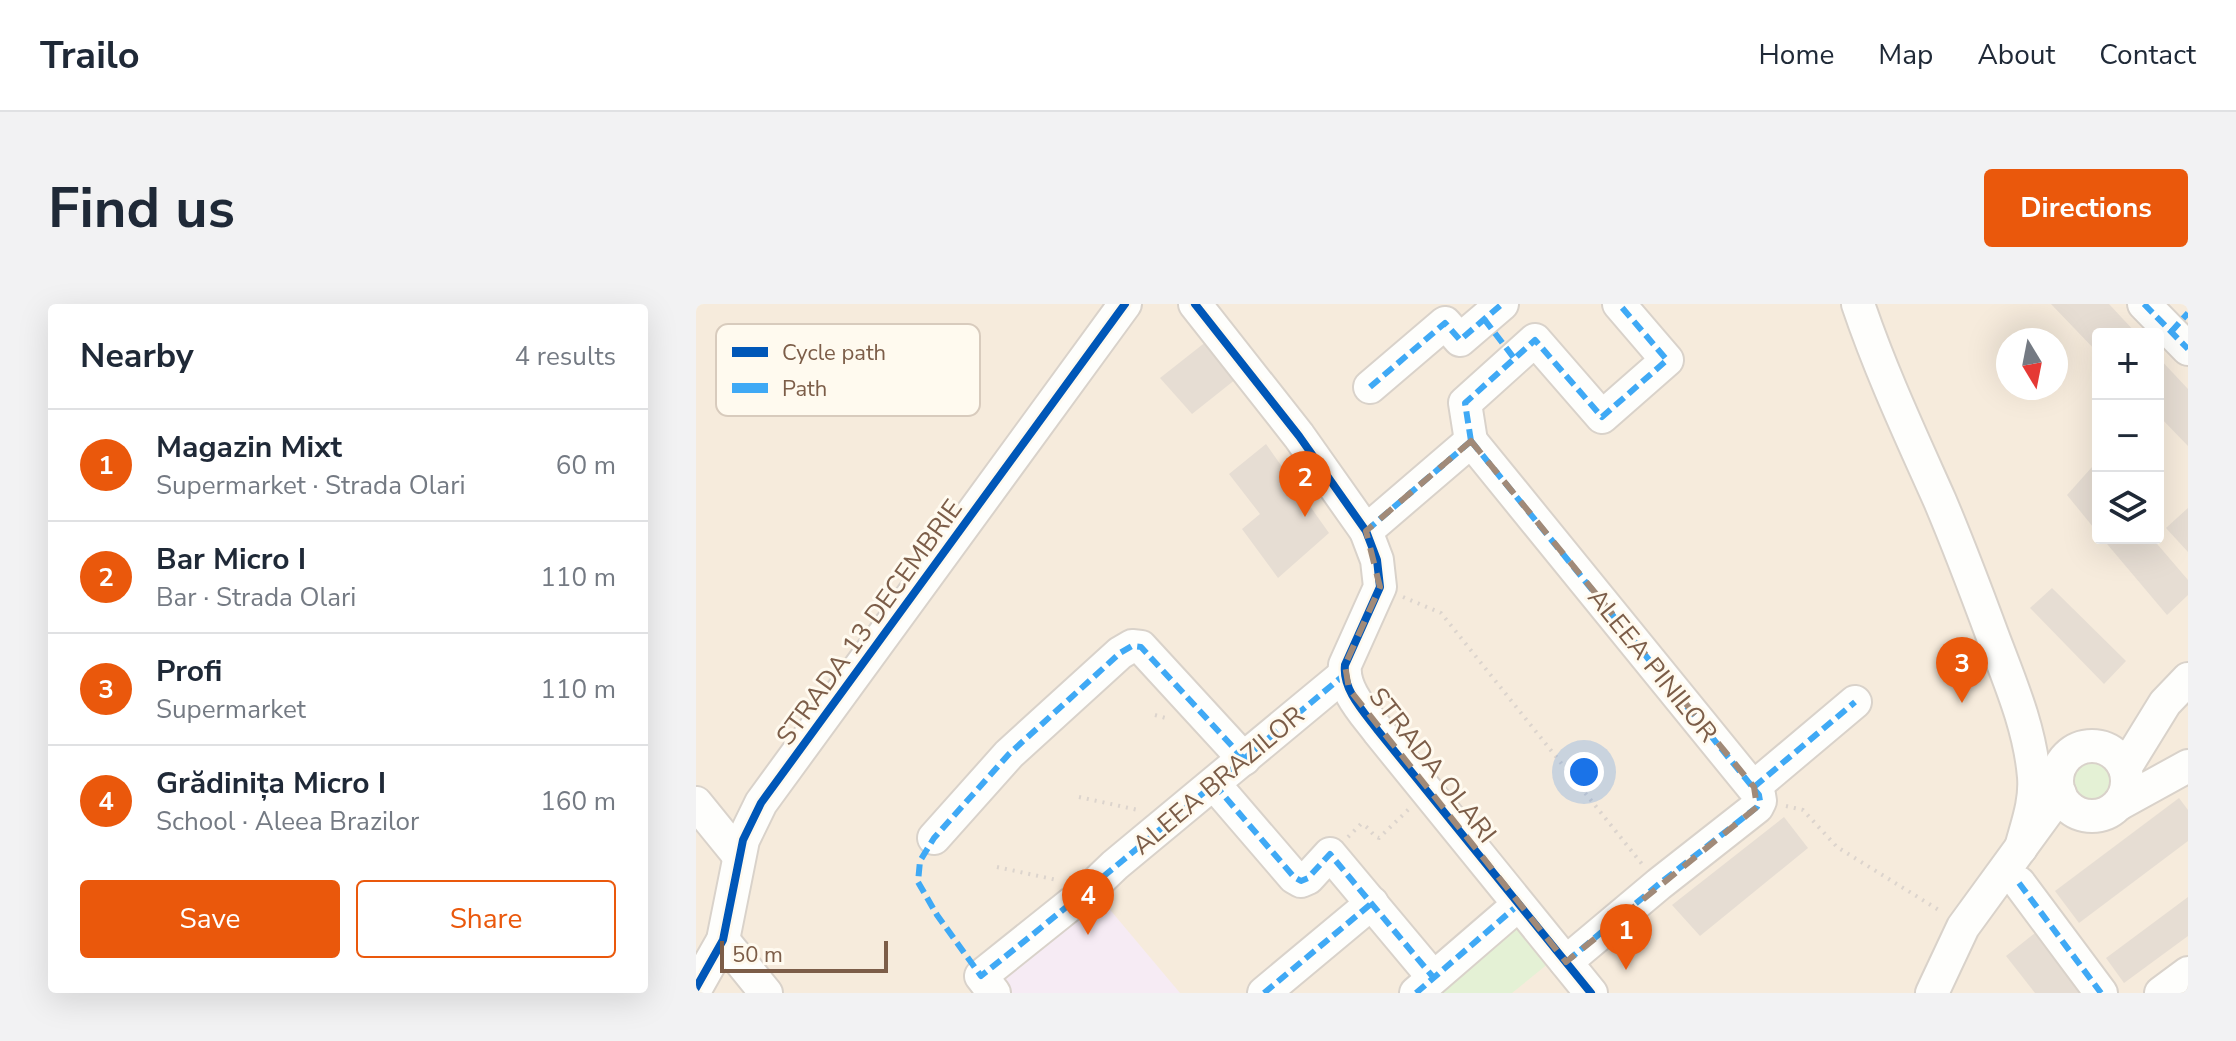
<!DOCTYPE html>
<meta charset="utf-8">
<style>
:root{--surface:#fff;--page:#f2f2f3;--text:#1f2937;--muted:#747a83;--line:#e0e1e3;--accent:#ea580c}
body{margin:0;font-family:"Nunito Sans",sans-serif;background:var(--page);color:var(--text)}
.controls{position:absolute;right:24px;top:24px;display:grid;overflow:hidden;border-radius:8px;box-shadow:0 8px 32px #0002}
.controls button{width:72px;height:72px;display:grid;place-items:center;padding:0;border:0;border-bottom:2px solid var(--line);background:var(--surface);color:var(--text);font:40px sans-serif}
.compass{position:absolute;left:1300px;top:24px;width:72px;height:72px;border-radius:50%;background:var(--surface);box-shadow:0 8px 32px #0002;rotate:170deg}
.scale{position:absolute;left:24px;bottom:20px;width:168px;box-sizing:border-box;padding-left:8px;border:4px solid #7c5d48;border-top:0;font-size:22px;line-height:28px;white-space:nowrap;color:#7c5d48;-webkit-text-stroke:6px #fffaef;paint-order:stroke}
.you{position:absolute;left:888px;top:468px;width:28px;height:28px;margin:-20px;border:6px solid #fff;border-radius:50%;background:#1a73e8;box-shadow:0 0 0 12px #1a73e833}
.badge{display:grid;place-items:center;width:52px;height:52px;border-radius:50%;background:var(--accent);color:#fff;font-size:26px;font-weight:700}
.pin{position:absolute;translate:-50% -66px;filter:drop-shadow(0 2px 4px #0008)}
.pin::after{content:'';position:absolute;top:42px;width:28px;height:24px;background:inherit;clip-path:polygon(0 0,100% 0,50% 100%)}
.list{margin:0;padding:0;list-style:none}
h2{display:flex;justify-content:space-between;align-items:center;height:104px;margin:0;padding:0 32px;font-size:34px}
h2 small{font-size:26px;font-weight:400;color:var(--muted)}
.list li{display:grid;grid-template-columns:52px 1fr auto;gap:24px;align-items:center;box-sizing:border-box;height:112px;padding:0 32px;border-top:2px solid var(--line)}
.list b{display:block;font-size:30px;white-space:nowrap}
.list p{margin:0;font-size:26px;white-space:nowrap;color:var(--muted)}
.list em{font-size:26px;font-style:normal;color:var(--muted)}
.actions{display:flex;gap:16px;padding:24px 32px}
.actions a{flex:1;padding:18px 0;border:2px solid var(--accent);border-radius:8px;text-align:center;font-size:28px;color:var(--accent)}
.actions .main{background:var(--accent);color:#fff}
.icon{flex:none;width:44px;height:44px;fill:none;stroke:currentColor;stroke-width:2;stroke-linecap:round;stroke-linejoin:round}
.map{position:relative;flex:none;width:1492px;height:689px;overflow:hidden;border-radius:8px}
header{display:flex;align-items:center;gap:48px;box-sizing:border-box;height:112px;padding:0 40px;background:var(--surface);border-bottom:2px solid var(--line)}
header strong{font-size:38px}
nav{display:flex;gap:44px;margin-inline-start:auto;font-size:28px}
.intro{display:flex;align-items:center;justify-content:space-between;box-sizing:border-box;height:192px;padding:0 48px}
h1{margin:0;font-size:56px}
.button{padding:20px 36px;border-radius:8px;background:var(--accent);color:#fff;font-size:28px;font-weight:700}
main{display:flex;gap:48px;padding:0 48px}
aside{flex:1;background:var(--surface);border-radius:8px;box-shadow:0 8px 32px #0002}
.map>svg:first-child{display:block}
.residential{fill:#f6ebdc;fill-rule:evenodd}
.education{fill:#f6ebf4}
.green{fill:#e4f1d5}
.building{fill:#e6ddd3}
.lines{fill:none;stroke-linecap:round;stroke-linejoin:round}
.minor-casing{stroke:#d9d2ca;stroke-width:36}
.path{stroke:#dcd4cd;stroke-width:4;stroke-dasharray:2 6;stroke-linecap:butt}
.minor{stroke:#fefefc;stroke-width:32}
.quiet{stroke:#3fa9f5;stroke-width:6;stroke-dasharray:12 6;stroke-linecap:butt}
.cycleway-casing{stroke:#fffaef;stroke-width:13}
.cycleway{stroke:#0057b8;stroke-width:8}
.marked{fill:none;stroke:#a18a78;stroke-width:6;stroke-dasharray:16 10;stroke-linejoin:round}
.labels{text-anchor:middle;stroke-width:6;stroke-linejoin:round;paint-order:stroke}
.street-label{font-size:26px;fill:#7c5d48;stroke:#fffaef}
.key{fill:#fffaef;stroke:#d8cbbd;stroke-width:2}
.key-label{font-size:22px;fill:#7c5d48}
</style>
<header>
<strong>Trailo</strong>
<nav><a>Home</a><a>Map</a><a>About</a><a>Contact</a></nav>
</header>
<div class="intro"><h1>Find us</h1><a class="button">Directions</a></div>
<main>
<aside>
<h2>Nearby<small>4 results</small></h2>
<ul class="list">
<li><span class="badge">1</span><div><b>Magazin Mixt</b><p>Supermarket · Strada Olari</p></div><em>60 m</em></li>
<li><span class="badge">2</span><div><b>Bar Micro I</b><p>Bar · Strada Olari</p></div><em>110 m</em></li>
<li><span class="badge">3</span><div><b>Profi</b><p>Supermarket</p></div><em>110 m</em></li>
<li><span class="badge">4</span><div><b>Grădinița Micro I</b><p>School · Aleea Brazilor</p></div><em>160 m</em></li>
</ul>
<div class="actions"><a class="main">Save</a><a>Share</a></div>
</aside>
<div class="map">
<svg width="1492" height="689" viewBox="0 0 1492 689">
<rect width="100%" height="100%" fill="#f9f5ec"/>
<!-- residential -->
<path class="residential" d="M0,0H1492V689H0ZM1402,30H1462V234H1402ZM1312,36H1360V84H1312Z"/>
<!-- education -->
<polygon class="education" points="400,589 484,689 312,689 299,672"/>
<!-- green -->
<g class="green">
<circle cx="1397" cy="477" r="19"/>
<polygon points="825,622 853,659 816,689 741,689"/>
</g>
<!-- building -->
<g class="building">
<polygon points="1355,0 1413,0 1441,30 1402,30 1402,49"/>
<polygon points="511,37 540,75 496,110 464,74"/>
<polygon points="1462,53 1492,85 1492,142 1462,111"/>
<polygon points="570,140 633,229 582,274 546,225 564,210 533,170"/>
<polygon points="1396,163 1402,170 1402,229 1371,191"/>
<polygon points="1492,204 1492,248 1470,224"/>
<polygon points="1406,234 1456,234 1492,276 1492,291 1471,311"/>
<polygon points="1356,284 1430,357 1408,380 1334,304"/>
<polygon points="1483,494 1492,506 1492,537 1383,619 1359,587"/>
<polygon points="1088,513 1112,544 1004,632 976,601"/>
<polygon points="1492,593 1492,632 1428,679 1410,654"/>
<polygon points="1339,629 1386,689 1339,689 1310,652"/>
</g>
<g class="lines">
<defs>
<g id="minor">
<path d="M499,0L603,132L670,227L681,256L684,283L649,361C646,386 669,409 683,428L895,689"/>
<path d="M1162,0C1185,68 1215,132 1244,197C1263,242 1280,287 1297,333C1314,378 1334,424 1338,473C1340,498 1331,521 1325,544"/>
<polyline points="1448,0 1492,45"/>
<polyline points="674,83 749,19 764,36 806,0"/>
<polyline points="775,137 1063,491 1064,497 1061,503 963,580 870,658"/>
<polyline points="775,137 769,99 839,36 906,113 971,56 923,0"/>
<polyline points="670,227 775,137"/>
<circle cx="1396" cy="477" r="35"/>
<polyline points="1429,464 1469,399 1492,375"/>
<polyline points="518,480 598,573 605,577 612,574 634,550 737,673"/>
<polyline points="1058,483 1159,398"/>
<polyline points="0,499 43,552"/>
<polyline points="1423,500 1492,462"/>
<polyline points="238,534 313,450 424,349 436,342 445,343 548,455"/>
<polyline points="1323,579 1405,689"/>
<polyline points="27,636 70,689"/>
<polyline points="0,684 27,636 47,536 65,499 429,0"/>
<polyline points="298,689 285,672 395,584 419,561 648,371"/>
<polyline points="568,689 676,599"/>
<polyline points="720,689 822,601"/>
<polyline points="1236,689 1267,623 1364,490"/>
<polyline points="1465,689 1492,669"/>
</g>
</defs>
<!-- minor casing -->
<use href="#minor" class="minor-casing"/>
<!-- path -->
<g class="path">
<polyline points="707,293 745,309 946,560"/>
<polyline points="459,411 473,415"/>
<polyline points="383,493 442,506"/>
<polyline points="1090,502 1107,506 1141,543 1246,608"/>
<path d="M652,533L665,520C674,523 675,531 683,534L713,505"/>
<polyline points="301,563 361,576"/>
</g>
<!-- minor -->
<use href="#minor" class="minor"/>
<!-- quiet -->
<g class="quiet">
<polyline points="1448,0 1492,45"/>
<polyline points="788,15 818,54"/>
<polyline points="1475,28 1492,9"/>
<polyline points="674,83 749,19 764,36 806,0"/>
<polyline points="775,137 1063,491 1064,497 1061,503 963,580 870,658"/>
<polyline points="775,137 769,99 839,36 906,113 971,56 923,0"/>
<polyline points="670,227 775,137"/>
<path d="M548,455L445,343L436,342L424,349L313,450L238,534L224,557L222,578L241,611L285,672C408,574 527,472 648,371"/>
<polyline points="518,480 598,573 605,577 612,574 634,550 737,673"/>
<polyline points="1058,483 1159,398"/>
<polyline points="1323,579 1405,689"/>
<polyline points="568,689 676,599"/>
<polyline points="720,689 822,601"/>
</g>
<defs>
<g id="cycleway">
<path d="M499,0L603,132L670,227L681,256L684,283L649,361C646,386 669,409 683,428L895,689"/>
<polyline points="0,684 27,636 47,536 65,499 429,0"/>
</g>
</defs>
<!-- cycleway casing -->
<use href="#cycleway" class="cycleway-casing"/>
<!-- cycleway -->
<use href="#cycleway" class="cycleway"/>
</g>
<!-- marked area -->
<path class="marked" d="M775,137L1058,483L1061,503L870,658L653,385L649,361L684,283L670,227Z"/>
<g class="labels">
<!-- street labels -->
<g class="street-label">
<text transform="translate(173 318) rotate(-54)" y="9">STRADA 13 DECEMBRIE</text>
<text transform="translate(957 361) rotate(51)" y="9">ALEEA PINILOR</text>
<text transform="translate(737 461) rotate(52)" y="9">STRADA OLARI</text>
<text transform="translate(522 476) rotate(-40)" y="9">ALEEA BRAZILOR</text>
</g>
</g>
<!-- legend -->
<rect x="20" y="20" width="264" height="92" rx="12" class="key"/>
<rect x="36" y="43" width="36" height="10" fill="#0057b8"/>
<rect x="36" y="79" width="36" height="10" fill="#3fa9f5"/>
<g class="key-label">
<text x="86" y="56">Cycle path</text>
<text x="86" y="92">Path</text>
</g>
</svg>
<div class="controls">
<button>+</button>
<button>−</button>
<button><svg class="icon" aria-label="layers" viewBox="0 0 24 24"><path d="M12 4l9 5-9 5-9-5zM3 14l9 5 9-5"/></svg></button>
</div>
<svg class="compass" viewBox="-18 -18 36 36"><path d="M0-13l5 13h-10z" fill="#e53935"/><path d="M0 13l5-13h-10z" fill="#747a83"/></svg>
<div class="scale">50 m</div>
<div class="you"></div>
<div class="pin badge" style="left:930px;top:666px">1</div>
<div class="pin badge" style="left:609px;top:213px">2</div>
<div class="pin badge" style="left:1266px;top:399px">3</div>
<div class="pin badge" style="left:392px;top:631px">4</div>
</div>
</main>
